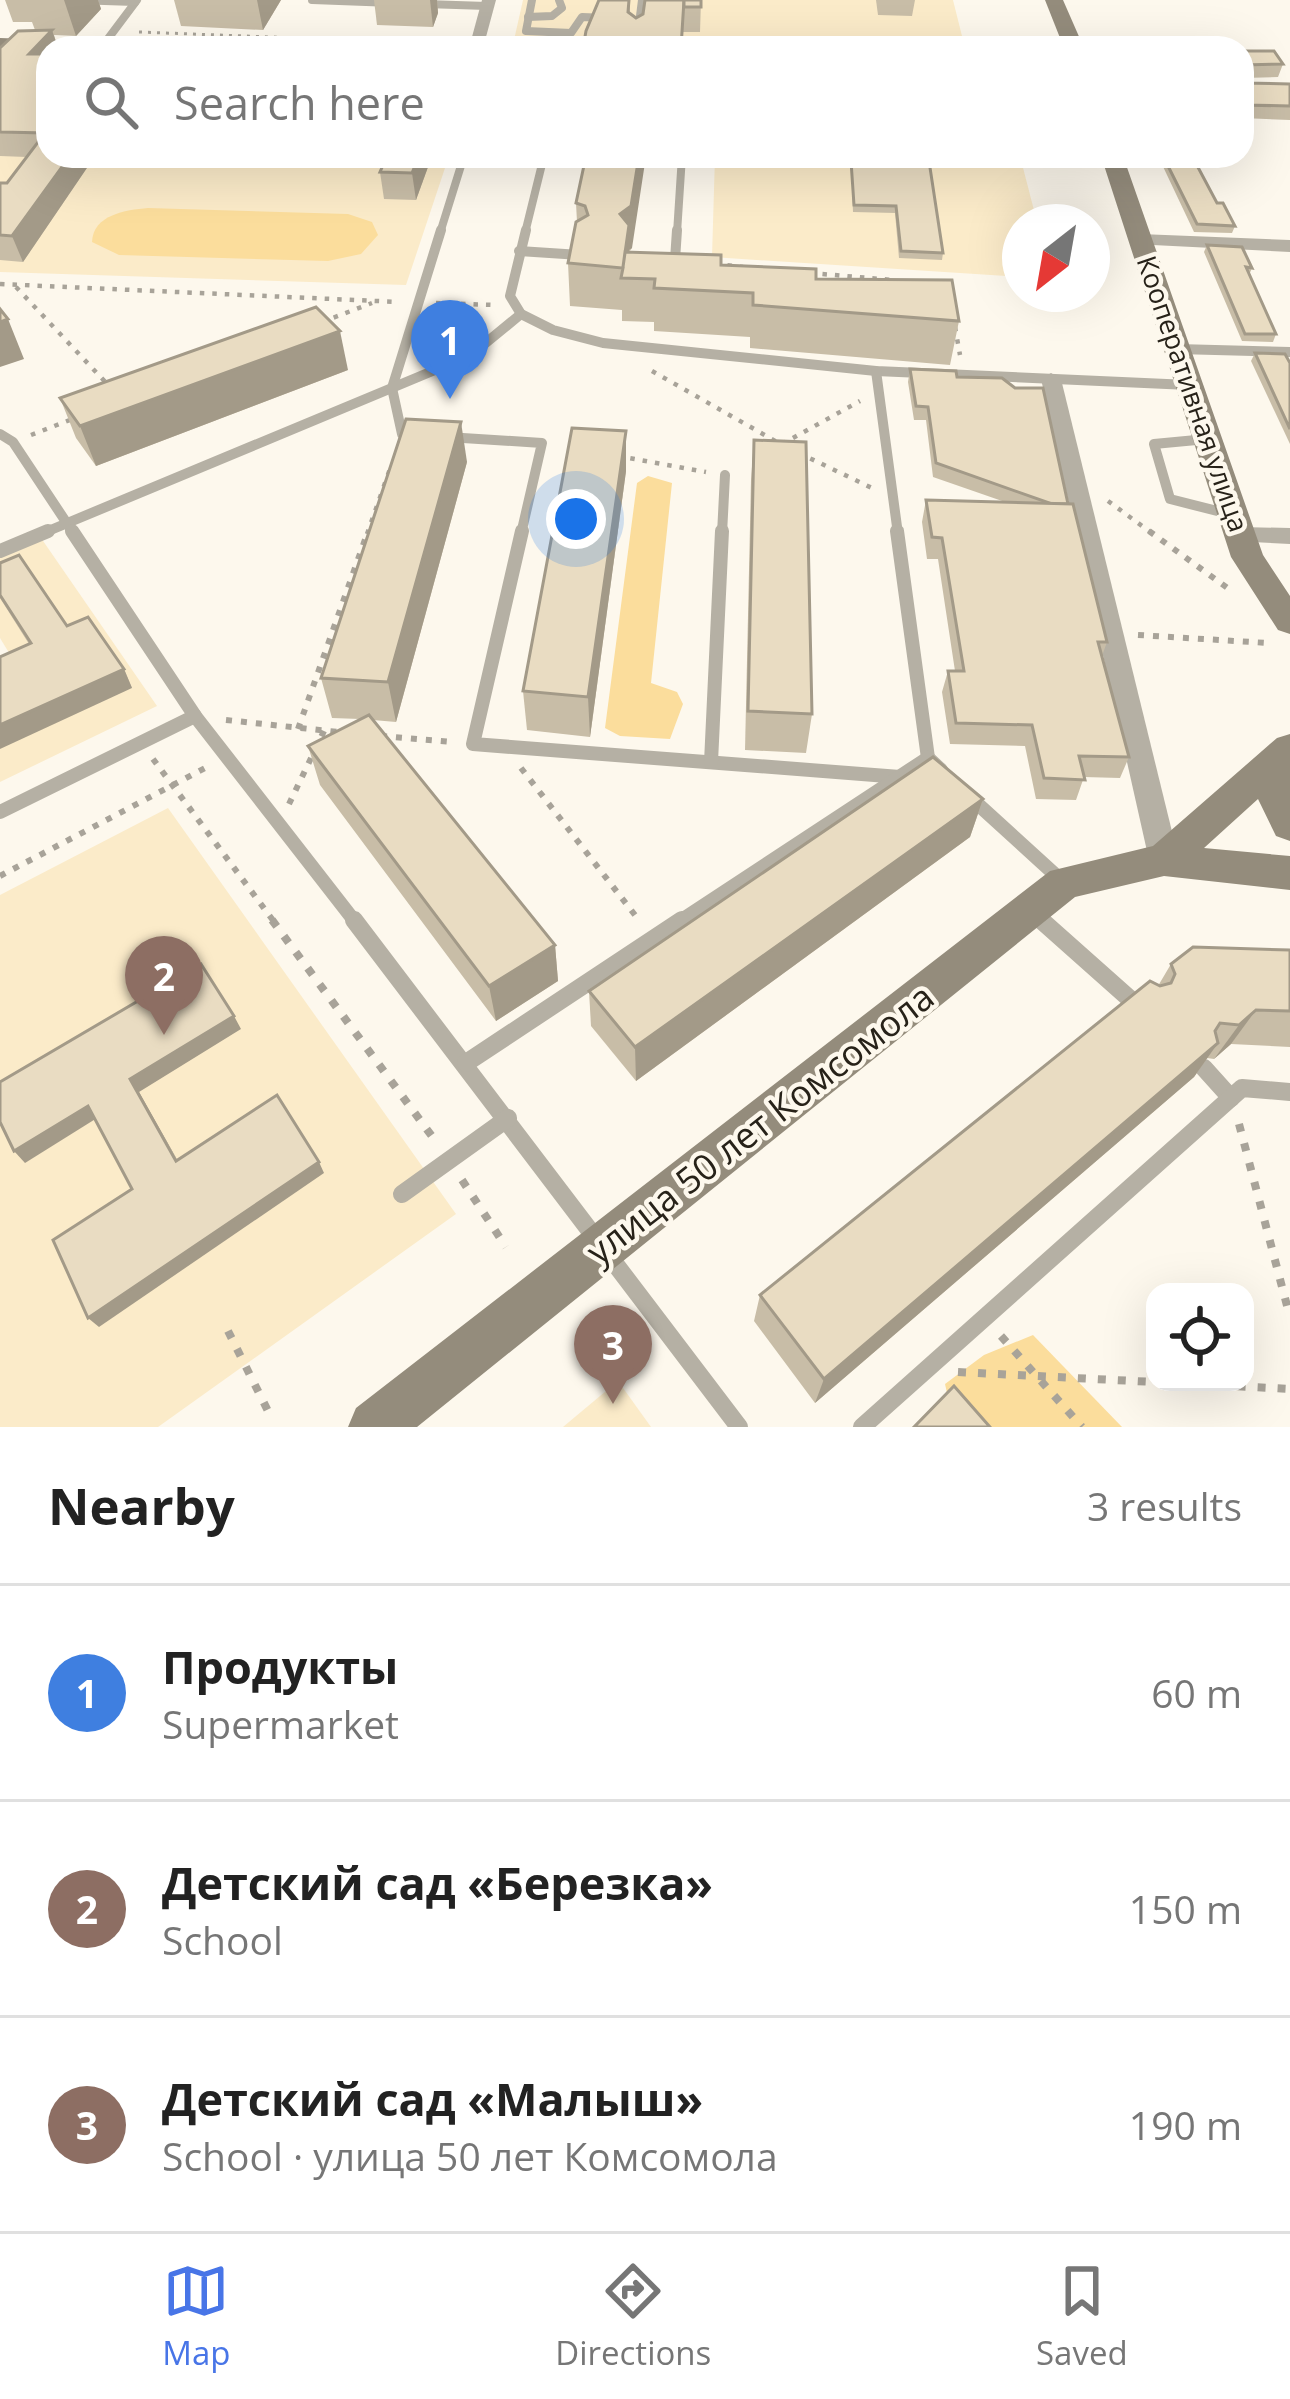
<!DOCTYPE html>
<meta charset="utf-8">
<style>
:root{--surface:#fff;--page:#f2f2f2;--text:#222;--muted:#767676;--line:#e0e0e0;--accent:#4875e7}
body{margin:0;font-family:"Open Sans",sans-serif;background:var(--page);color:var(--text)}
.controls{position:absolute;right:36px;bottom:36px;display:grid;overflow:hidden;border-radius:24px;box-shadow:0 12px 48px #0002}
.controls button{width:108px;height:108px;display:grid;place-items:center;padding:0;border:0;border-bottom:3px solid var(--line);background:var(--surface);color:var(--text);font:60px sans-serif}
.compass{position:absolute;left:1002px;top:204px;width:108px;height:108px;border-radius:50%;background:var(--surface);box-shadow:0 12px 48px #0002;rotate:211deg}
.you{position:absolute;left:576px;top:519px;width:42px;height:42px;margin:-30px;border:9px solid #fff;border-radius:50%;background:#1a73e8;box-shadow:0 0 0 18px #1a73e833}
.badge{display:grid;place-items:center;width:78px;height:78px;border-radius:50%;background:var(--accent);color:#fff;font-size:39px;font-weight:700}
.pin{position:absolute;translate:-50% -99px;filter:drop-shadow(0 3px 6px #0008)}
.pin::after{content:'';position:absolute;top:63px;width:42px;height:36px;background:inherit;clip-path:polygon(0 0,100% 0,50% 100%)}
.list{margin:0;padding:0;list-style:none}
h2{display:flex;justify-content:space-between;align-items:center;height:156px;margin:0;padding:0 48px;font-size:51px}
h2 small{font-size:39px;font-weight:400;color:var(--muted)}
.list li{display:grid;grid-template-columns:78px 1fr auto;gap:36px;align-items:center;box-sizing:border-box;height:216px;padding:0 48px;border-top:3px solid var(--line)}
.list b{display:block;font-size:45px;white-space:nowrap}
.list p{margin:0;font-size:39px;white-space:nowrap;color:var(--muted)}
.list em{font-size:39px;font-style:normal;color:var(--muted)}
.icon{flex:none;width:66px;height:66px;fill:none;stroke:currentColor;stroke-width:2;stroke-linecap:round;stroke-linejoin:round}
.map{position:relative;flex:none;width:1290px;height:1427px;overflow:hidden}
.search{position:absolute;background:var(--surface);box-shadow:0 12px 48px #0002;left:36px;right:36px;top:36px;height:132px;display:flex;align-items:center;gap:30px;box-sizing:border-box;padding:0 42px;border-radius:36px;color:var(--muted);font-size:45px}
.sheet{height:804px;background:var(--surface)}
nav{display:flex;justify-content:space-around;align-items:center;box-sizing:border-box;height:168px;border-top:3px solid var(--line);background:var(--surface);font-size:33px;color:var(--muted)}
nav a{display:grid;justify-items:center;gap:6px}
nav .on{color:var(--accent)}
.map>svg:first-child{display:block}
.built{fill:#fbebc9}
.green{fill:#fbdd9c}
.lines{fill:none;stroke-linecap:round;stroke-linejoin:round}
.path-far3{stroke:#a8a399;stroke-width:3;stroke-dasharray:3 6;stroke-linecap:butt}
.path-far2{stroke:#a8a399;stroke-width:4.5;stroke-dasharray:4.5 8;stroke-linecap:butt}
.path-far1{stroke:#a8a399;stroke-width:6;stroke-dasharray:6 9;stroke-linecap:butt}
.path{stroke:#a8a399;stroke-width:8;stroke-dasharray:8 12;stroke-linecap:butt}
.lane-far3{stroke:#b5b0a4;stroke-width:8}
.lane-far2{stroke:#b5b0a4;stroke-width:10}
.lane-far1{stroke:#b5b0a4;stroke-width:14}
.lane{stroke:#b5b0a4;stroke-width:18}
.street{fill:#b5b0a4;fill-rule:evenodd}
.secondary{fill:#948c7c;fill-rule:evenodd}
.wall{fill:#c8bda7}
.shaded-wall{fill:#a39a88}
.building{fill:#e9dcc2;stroke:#a39a88;stroke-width:3}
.labels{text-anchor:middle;stroke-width:9;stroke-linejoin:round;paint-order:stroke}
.far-street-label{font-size:27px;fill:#272219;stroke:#fdf8ed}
.near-street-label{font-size:36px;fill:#272219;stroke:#fdf8ed}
</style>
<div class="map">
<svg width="1290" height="1427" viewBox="0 0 1290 1427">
<rect width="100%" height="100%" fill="#fdf8ed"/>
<!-- built -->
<g class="built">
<polygon points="523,0 953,0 965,48 722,48 514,40"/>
<polygon points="0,142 48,156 449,156 406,285 0,272"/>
<polygon points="715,156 1020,156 1037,222 1020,222 1020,277 712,257"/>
<polygon points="41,538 157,706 0,782 0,668 14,661 0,638 0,555"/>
<polygon points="168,808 456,1214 158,1427 0,1427 0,895"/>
<polygon points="618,1381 651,1427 563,1427"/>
</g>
<!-- green -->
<g class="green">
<path d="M148,208L348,214L372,222L378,235L361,254L328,261L119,255L92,242C93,215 125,210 148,208Z"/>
<polygon points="648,476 672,483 651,683 677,692 683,704 670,739 620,736 605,728 637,483"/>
<polygon points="1033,1335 1122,1427 968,1427 950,1406 945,1384 984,1355"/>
</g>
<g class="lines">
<!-- path-far3 -->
<polyline class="path-far3" points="139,32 456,44"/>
<!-- path-far2 -->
<g class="path-far2">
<polyline points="715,264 743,267"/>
<polyline points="810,273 893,280"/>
<polyline points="0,284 399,302"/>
<polyline points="16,287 110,387"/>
<polyline points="436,303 495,305"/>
<polyline points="322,322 372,303"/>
<polyline points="955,327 960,355"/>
<polyline points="652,371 777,442"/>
<polyline points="31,435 75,418"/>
<polyline points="782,444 860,401"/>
<polyline points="799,453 874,489"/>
<polyline points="618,456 706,472"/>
<polyline points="1108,501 1153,534"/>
<polyline points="367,534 391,466"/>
</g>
<!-- path-far1 -->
<g class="path-far1">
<polyline points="1149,531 1233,592"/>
<polyline points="1138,635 1268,643"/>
<polyline points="226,720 338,732"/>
<polyline points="298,729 368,531"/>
<polyline points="381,736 452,742"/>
<polyline points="153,759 275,923"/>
<polyline points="521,768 638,919"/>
<polyline points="289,804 324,731"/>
<polyline points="0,876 209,766"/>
</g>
<!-- path -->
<g class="path">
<polyline points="272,920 434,1139"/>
<polyline points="1239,1124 1290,1317"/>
<polyline points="462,1180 506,1247"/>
<polyline points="228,1331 272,1419"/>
<polyline points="1001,1336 1082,1427"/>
<polyline points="958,1372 1290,1389"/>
</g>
<!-- lane-far3 -->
<g class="lane-far3">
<polyline points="74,0 135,2"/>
<polyline points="312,0 393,3"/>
<polyline points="532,0 526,31 571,33 582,17 607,18"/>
<polyline points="425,4 487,6"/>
<polyline points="528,17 552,16 562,8 559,0"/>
<polyline points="101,48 137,0"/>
<polyline points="636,48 642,0"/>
<polyline points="440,233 464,156"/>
<polyline points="525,233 544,156"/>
<polyline points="677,233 682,156"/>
</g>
<!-- lane-far2 -->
<g class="lane-far2">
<polyline points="526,230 510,296 521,314 553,330 603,343 876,371 1189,385"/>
<polyline points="519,251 580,255"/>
<polyline points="665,260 675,260 677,230"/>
<polyline points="1177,349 1290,352"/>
<polyline points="876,371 898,534"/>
<polyline points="0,434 13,442 74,534"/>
<polyline points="419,435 402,434 392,388 441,230"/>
<polyline points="447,437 542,443 521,534"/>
<polyline points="1207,439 1154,444 1170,499 1233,515"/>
<polyline points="41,534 471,355 521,314"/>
<polyline points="722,534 725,475"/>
</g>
<!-- lane-far1 -->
<g class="lane-far1">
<polyline points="72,531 195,716 356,923"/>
<polyline points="522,531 473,744 900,777"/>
<polyline points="897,531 928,758"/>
<polyline points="0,551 48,531"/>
<polyline points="711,762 722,531"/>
<polyline points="971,798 1061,880"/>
<polyline points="0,812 195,716"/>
<polyline points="1031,912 1044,923"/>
<polyline points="677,923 928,758 941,770"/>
</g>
<!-- lane -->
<g class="lane">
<polyline points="354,920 739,1427"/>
<polyline points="1041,920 1140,1008"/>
<polyline points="466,1063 682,920"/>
<polyline points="1204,1068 1231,1098"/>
<polyline points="402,1194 508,1118"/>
<polyline points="862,1427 1242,1088 1290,1092"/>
</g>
<!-- street -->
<g class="street">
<polygon points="482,0 496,0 483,48 469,48"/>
<polygon points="1140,234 1290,240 1290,252 1133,244 1133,236"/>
<polygon points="1051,373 1061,379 1179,860 1174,869 1164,872 1154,869 1149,860 1041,379"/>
<polygon points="1240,527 1290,528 1290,544 1232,541 1228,535"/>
</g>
<!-- secondary -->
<g class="secondary">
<polygon points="1045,0 1063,0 1084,48 1064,48"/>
<polygon points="0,38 112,42 122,48 0,50"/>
<polygon points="1101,156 1123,156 1263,555 1290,596 1290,634 1278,630 1231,557"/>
<polygon points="1290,734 1290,841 1276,836 1258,799 1204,848 1290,856 1290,890 1164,876 1075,897 417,1427 348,1427 356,1408 1050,871 1153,846 1277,738"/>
</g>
</g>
<!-- wall -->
<g class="wall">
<polygon points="5,0 98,0 101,9 76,36 54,35 58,48 48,48 48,156 103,156 101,160 93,159 23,262 0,260 0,183 7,183 27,157 0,156 0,48 35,30 32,22 13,22"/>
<polygon points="174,0 281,0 263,30 181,26"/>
<polygon points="374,0 437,0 438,13 433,27 377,25"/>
<polygon points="630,0 630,14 636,18 643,14 701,0 700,32 683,32 583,48"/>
<polygon points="876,0 915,0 912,16 878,15"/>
<polygon points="1242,51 1283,64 1278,77 1243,78 1243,83 1290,84 1290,120 1242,118"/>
<polygon points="292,156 345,156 344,159"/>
<polygon points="387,156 432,156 416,200 384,199 380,172"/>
<polygon points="586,156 632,248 629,252 816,279 959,321 950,365 750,348 750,337 654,331 654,322 622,321 622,310 570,306 568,263 577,222 576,203"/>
<polygon points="1158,156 1192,156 1217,203 1235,226 1232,233 1194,232"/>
<polygon points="851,161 943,253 942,260 899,258 895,213 853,212"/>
<polygon points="1207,245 1252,268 1249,275 1276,334 1273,342 1242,341 1204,252"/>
<polygon points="1255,353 1290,363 1290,444 1251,361"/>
<polygon points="910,369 957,377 1068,504 1107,642 1102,656 1129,757 1120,778 1084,777 1076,800 1036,799 1025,746 950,744 942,692 948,671 955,671 938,559 927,559 922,522 926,500 1005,502 933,477 926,420 914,420 908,382"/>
<polygon points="348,370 96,466 76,438 60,398"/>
<polygon points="626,431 626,471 590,737 527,730 523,691"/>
<polygon points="754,440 812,714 806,753 745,750 751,480"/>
<polygon points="467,462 396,722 373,720 555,945 558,981 496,1021 320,785 308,746 360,719 332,718 321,678"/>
<polygon points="0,563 67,626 124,669 132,688 29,644 0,598"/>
<polygon points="983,799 970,837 636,1081 591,1026 589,991"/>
<polygon points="1290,950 1290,1047 1231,1044 1214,1059 1207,1058 1194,1077 815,1403 754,1321 760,1295 1158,986 1171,964"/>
</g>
<!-- shaded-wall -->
<g class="shaded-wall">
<polygon points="64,0 98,0 101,9 76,36"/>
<polygon points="257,0 281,0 263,30"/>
<polygon points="430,0 437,0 438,13 433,27"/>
<polygon points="52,30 58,48 48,48 48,66 29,54"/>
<polygon points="70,156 92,156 93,159 23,262 12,236"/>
<polygon points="419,156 432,156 416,200 412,173"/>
<polygon points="639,156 646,156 632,248 629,250 629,268 623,267 620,214"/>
<polygon points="8,319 24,359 0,367 0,322"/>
<polygon points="340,331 348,370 96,466 80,426"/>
<polygon points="461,422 467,462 396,722 388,682"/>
<polygon points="626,431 626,471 590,737 588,697"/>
<polygon points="124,669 132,688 0,749 0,725"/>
<polygon points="983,799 970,837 636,1081 635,1047"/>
<polygon points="555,945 558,981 496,1021 489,986"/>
<polygon points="1256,1010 1231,1044 1214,1059 1239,1025"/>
<polygon points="234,1016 241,1029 139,1092 184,1172 130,1079"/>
<polygon points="1218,1043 1194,1077 815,1403 824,1379"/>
<polygon points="88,1106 97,1118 25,1163 14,1151"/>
<polygon points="319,1162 324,1173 99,1327 88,1318"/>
</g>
<!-- building -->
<g class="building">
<polygon points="599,0 629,0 628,12 636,18 643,14 645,0 684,0 681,48 583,48 586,31"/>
<rect x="684" y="0" width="17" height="7"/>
<polygon points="52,30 29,54 48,54 48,156 70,156 12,236 0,235 0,183 7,183 45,133 0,132 0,48 18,31"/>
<polygon points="1242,51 1274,51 1283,64 1243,65 1243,83 1290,84 1290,106 1242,105"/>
<polygon points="387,156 419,156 412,173 380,172"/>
<polygon points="586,156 639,156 631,206 620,214 629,225 623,267 625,252 721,255 721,265 816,269 816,279 952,280 959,321 753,305 753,293 654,288 655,279 621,278 623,268 568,263 576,222 588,215 585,206 576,203"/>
<polygon points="1163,156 1192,156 1217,203 1223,203 1235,226 1197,224"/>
<polygon points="851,161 929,161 943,253 901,251 896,206 854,205"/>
<polygon points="1207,245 1242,247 1252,268 1246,267 1276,334 1245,334"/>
<polygon points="316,307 340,331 80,426 60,398"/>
<polygon points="0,309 8,319 0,322"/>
<polygon points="1255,353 1285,354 1290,363 1290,429"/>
<polygon points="910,369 956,371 957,377 1002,378 1015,388 1043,388 1068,504 1052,504 936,463 928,407 916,406"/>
<polygon points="406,419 461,422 388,682 321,678"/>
<polygon points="572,428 626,431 588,697 523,691"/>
<polygon points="754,440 806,442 812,714 748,711"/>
<polygon points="926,500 1073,504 1107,642 1098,642 1129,757 1079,756 1085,780 1044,778 1032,725 956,723 948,671 964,671 942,538 932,537"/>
<polygon points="19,555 67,626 88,617 124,669 0,725 0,657 31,643 0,595 0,563"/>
<polygon points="369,715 555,945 489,986 308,746"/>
<polygon points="933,757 983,799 635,1047 589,991"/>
<polygon points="1193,947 1290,950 1290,1011 1256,1010 1239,1025 1220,1023 1215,1031 1218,1043 824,1379 760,1295 1150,981 1160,986 1171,983 1175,974 1171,964"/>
<polygon points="201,964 234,1016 130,1079 176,1161 277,1095 319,1162 88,1318 53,1240 132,1189 88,1106 14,1151 0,1122 0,1082"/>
<polygon points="954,1386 990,1427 914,1427"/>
</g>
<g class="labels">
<!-- far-street labels -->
<g class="far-street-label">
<text transform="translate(1192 394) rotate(71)" y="9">Кооперативная улица</text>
</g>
<!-- near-street labels -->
<g class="near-street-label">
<text transform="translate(760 1124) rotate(-38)" y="13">улица 50 лет Комсомола</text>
</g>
</g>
</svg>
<div class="controls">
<button><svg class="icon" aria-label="locate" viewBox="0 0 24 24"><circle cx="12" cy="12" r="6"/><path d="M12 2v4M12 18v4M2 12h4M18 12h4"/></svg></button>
</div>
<svg class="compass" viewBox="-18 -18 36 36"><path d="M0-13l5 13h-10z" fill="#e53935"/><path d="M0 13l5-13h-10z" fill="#767676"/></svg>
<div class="you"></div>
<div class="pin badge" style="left:450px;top:399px;background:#3f7fe0">1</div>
<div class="pin badge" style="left:164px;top:1035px;background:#8d6e63">2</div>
<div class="pin badge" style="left:613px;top:1404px;background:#8d6e63">3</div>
<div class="search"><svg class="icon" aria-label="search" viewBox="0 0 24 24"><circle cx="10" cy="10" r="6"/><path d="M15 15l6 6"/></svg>Search here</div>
</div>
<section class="sheet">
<h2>Nearby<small>3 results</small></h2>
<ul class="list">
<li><span class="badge" style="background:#3f7fe0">1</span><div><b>Продукты</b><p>Supermarket</p></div><em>60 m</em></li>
<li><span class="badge" style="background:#8d6e63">2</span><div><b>Детский сад «Березка»</b><p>School</p></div><em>150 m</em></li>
<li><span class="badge" style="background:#8d6e63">3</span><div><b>Детский сад «Малыш»</b><p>School · улица 50 лет Комсомола</p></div><em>190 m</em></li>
</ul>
</section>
<nav>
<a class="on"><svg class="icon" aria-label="map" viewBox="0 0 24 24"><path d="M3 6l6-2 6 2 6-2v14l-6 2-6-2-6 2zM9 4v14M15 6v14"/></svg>Map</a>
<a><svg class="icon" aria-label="directions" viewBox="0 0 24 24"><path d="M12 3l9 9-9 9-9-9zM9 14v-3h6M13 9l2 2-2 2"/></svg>Directions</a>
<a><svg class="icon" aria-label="saved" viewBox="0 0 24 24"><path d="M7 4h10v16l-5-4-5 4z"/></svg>Saved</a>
</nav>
